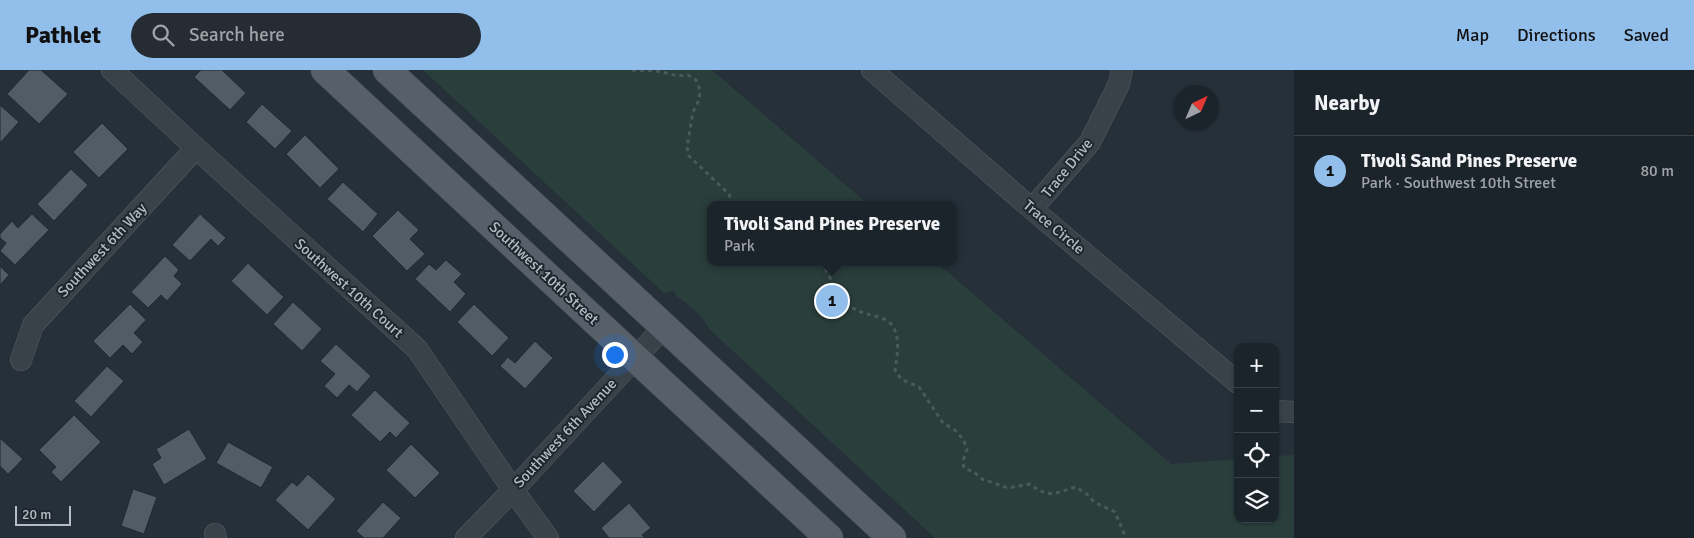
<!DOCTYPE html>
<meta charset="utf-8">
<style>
:root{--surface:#1c242b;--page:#252c33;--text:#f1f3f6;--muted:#a0a4a9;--line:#3a4147;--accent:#92beeb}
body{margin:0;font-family:Signika,sans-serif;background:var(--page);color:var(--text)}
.controls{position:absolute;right:15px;bottom:15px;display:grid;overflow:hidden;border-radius:10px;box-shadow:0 1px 4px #0004}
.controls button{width:45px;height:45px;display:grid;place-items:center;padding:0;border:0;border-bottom:1px solid var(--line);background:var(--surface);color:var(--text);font:25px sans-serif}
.compass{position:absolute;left:1174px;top:15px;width:45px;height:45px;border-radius:50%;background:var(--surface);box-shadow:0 1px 4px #0004;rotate:44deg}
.scale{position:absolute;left:15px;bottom:12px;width:56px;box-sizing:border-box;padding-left:5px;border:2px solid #b4bcc5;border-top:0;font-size:14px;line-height:18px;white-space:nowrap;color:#b4bcc5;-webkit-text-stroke:4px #1e262e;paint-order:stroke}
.you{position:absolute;left:614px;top:284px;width:18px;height:18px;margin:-12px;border:4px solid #fff;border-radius:50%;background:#1a73e8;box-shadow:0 0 0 8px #1a73e833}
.badge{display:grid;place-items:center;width:32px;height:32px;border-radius:50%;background:var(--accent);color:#111;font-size:16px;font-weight:700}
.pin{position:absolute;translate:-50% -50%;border:2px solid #fff;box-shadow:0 1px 5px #0006}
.popup{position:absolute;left:707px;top:131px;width:250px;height:65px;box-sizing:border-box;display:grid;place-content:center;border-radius:10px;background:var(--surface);filter:drop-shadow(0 1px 4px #0005);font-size:16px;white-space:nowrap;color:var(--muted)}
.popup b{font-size:19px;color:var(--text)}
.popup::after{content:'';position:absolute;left:50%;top:100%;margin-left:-10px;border:10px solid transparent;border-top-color:var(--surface)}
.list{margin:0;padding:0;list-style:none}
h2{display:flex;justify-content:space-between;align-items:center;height:65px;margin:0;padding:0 20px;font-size:21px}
h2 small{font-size:16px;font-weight:400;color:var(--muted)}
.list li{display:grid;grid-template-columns:32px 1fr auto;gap:15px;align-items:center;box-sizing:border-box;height:70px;padding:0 20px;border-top:1px solid var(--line)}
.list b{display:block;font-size:19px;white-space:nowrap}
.list p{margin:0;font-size:16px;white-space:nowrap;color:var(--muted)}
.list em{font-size:16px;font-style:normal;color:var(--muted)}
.icon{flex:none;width:28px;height:28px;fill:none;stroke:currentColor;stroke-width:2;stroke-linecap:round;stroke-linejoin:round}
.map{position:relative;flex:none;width:1294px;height:468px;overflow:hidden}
header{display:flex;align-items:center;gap:30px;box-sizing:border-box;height:70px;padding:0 25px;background:var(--accent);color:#111}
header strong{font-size:24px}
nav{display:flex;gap:28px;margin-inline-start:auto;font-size:18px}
.search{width:350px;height:45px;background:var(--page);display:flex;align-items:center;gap:12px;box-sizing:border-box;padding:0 18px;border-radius:28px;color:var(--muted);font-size:19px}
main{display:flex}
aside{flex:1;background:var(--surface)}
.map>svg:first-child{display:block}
.green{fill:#2a3e3c}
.building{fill:#515c67;stroke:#202830}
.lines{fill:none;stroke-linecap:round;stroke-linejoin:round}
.street-casing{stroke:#575f67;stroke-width:22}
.primary-casing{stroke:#454d55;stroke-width:29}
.path{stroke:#495a5b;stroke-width:3;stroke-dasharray:4 4;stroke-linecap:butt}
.street{stroke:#394149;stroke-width:21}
.primary{stroke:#576069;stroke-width:28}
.labels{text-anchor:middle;stroke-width:4;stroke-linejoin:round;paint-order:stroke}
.street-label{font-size:15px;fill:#b4bcc5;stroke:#1e262e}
</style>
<header>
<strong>Pathlet</strong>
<div class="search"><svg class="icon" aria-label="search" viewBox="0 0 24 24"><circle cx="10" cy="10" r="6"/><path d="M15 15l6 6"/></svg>Search here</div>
<nav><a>Map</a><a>Directions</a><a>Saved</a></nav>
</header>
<main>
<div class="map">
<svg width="1294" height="468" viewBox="0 0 1294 468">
<rect width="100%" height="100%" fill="#253039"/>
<!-- green -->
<path class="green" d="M423,0H712L869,135H711V192H936L1171,394L1238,389V449H1275V386L1294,385V468H935L709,259C702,244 689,235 675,225V221L664,223Z"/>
<!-- building -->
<g class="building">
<polygon points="29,0 41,0 68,24 39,54 7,24"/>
<polygon points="201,0 222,0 246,23 230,40 194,7"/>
<polygon points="262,34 292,61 275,79 246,52"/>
<polygon points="0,35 19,52 0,73"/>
<polygon points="102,53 128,79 99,108 73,82"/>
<polygon points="305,65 339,99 320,118 286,84"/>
<polygon points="71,99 88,115 54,151 37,134"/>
<polygon points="343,112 378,144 363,162 327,129"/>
<polygon points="398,140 419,160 410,169 425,184 407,201 372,166"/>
<polygon points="32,144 49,160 15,195 0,181 6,173 0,168 0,164 12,151 18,158"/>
<polygon points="200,144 226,168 218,176 211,169 190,191 172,175"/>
<polygon points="165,186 179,200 174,206 182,214 167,231 161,225 148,238 131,222"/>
<polygon points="446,190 462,204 454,212 466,224 450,242 415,209 429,194 436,200"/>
<polygon points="248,193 284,227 267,245 231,211"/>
<polygon points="0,196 9,205 0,215"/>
<polygon points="293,232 322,259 302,281 273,254"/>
<polygon points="130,234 146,250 134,263 143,272 132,284 123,275 110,288 93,271"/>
<polygon points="474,234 509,268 492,286 457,252"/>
<polygon points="535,271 553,288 525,319 500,296 508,287 515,293"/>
<polygon points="336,274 371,306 357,322 349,315 337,328 324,316 335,304 320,291"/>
<polygon points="107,296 124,311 91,347 74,331"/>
<polygon points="375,320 410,353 396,368 390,362 380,372 351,345"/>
<polygon points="74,345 101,372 61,412 51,402 56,397 39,380"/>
<polygon points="189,359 207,389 164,415 152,394 161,388 156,379"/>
<polygon points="0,368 23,389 8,404 0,396"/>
<polygon points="228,372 273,397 261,418 216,393"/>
<polygon points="411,374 440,403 415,428 386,400"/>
<polygon points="603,391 623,412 594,442 573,421"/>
<polygon points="308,404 336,429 308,460 275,430 292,412 297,416"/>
<polygon points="133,419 157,427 144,464 121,456"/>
<polygon points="383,432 401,448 383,468 364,468 356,461"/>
<polygon points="629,433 651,458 642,465 645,468 609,468 601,458"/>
</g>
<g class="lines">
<defs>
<g id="street">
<polyline points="112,0 196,78 417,279 513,420 548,468"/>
<polyline points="872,0 1032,139 1238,313"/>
<polyline points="1032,139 1090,72 1119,14 1122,0"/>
<polyline points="21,290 33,255 196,78"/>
<polyline points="1275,341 1294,342"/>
<polyline points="215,464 216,468"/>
<polyline points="466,468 513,420 664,257"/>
</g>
<g id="primary">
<polyline points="325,0 829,468"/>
<polyline points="387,0 892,468"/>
</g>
</defs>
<!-- street casing -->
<use href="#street" class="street-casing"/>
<!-- primary casing -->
<use href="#primary" class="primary-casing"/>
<!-- path -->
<g class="path">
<polyline points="632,0 658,1 678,6 688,5 696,10 700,20 699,30 693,42 687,77 689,86 729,124 733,135"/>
<path d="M821,192C831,205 834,223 847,234C857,242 867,244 879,247C903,254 898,280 895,300L901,309L919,317L943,353L955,360L963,369L967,379L963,391L964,398L974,402L982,409L1008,418L1030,414C1049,429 1055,423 1076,417L1088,425L1094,432L1115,442L1126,468"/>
</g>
<!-- street -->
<use href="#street" class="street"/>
<!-- primary -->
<use href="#primary" class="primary"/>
</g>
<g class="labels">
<!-- street labels -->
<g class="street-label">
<text transform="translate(1067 98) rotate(-51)" y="5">Trace Drive</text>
<text transform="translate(1054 157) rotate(40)" y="5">Trace Circle</text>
<text transform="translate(102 180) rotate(-47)" y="5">Southwest 6th Way</text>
<text transform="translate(544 203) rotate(43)" y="5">Southwest 10th Street</text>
<text transform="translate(349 218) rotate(42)" y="5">Southwest 10th Court</text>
<text transform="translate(565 363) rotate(-47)" y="5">Southwest 6th Avenue</text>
</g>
</g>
</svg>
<div class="controls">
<button>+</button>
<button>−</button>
<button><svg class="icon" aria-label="locate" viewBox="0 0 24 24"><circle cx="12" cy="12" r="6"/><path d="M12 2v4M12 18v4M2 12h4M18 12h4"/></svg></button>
<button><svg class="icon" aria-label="layers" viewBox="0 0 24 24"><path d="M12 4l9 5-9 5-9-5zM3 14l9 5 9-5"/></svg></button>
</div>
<svg class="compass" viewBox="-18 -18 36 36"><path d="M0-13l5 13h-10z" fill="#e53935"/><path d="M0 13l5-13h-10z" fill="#a0a4a9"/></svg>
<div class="scale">20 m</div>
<div class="you"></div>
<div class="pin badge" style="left:832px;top:231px">1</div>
<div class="popup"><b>Tivoli Sand Pines Preserve</b>Park</div>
</div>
<aside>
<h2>Nearby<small></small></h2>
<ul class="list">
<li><span class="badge">1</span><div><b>Tivoli Sand Pines Preserve</b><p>Park · Southwest 10th Street</p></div><em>80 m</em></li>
</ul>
</aside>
</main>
